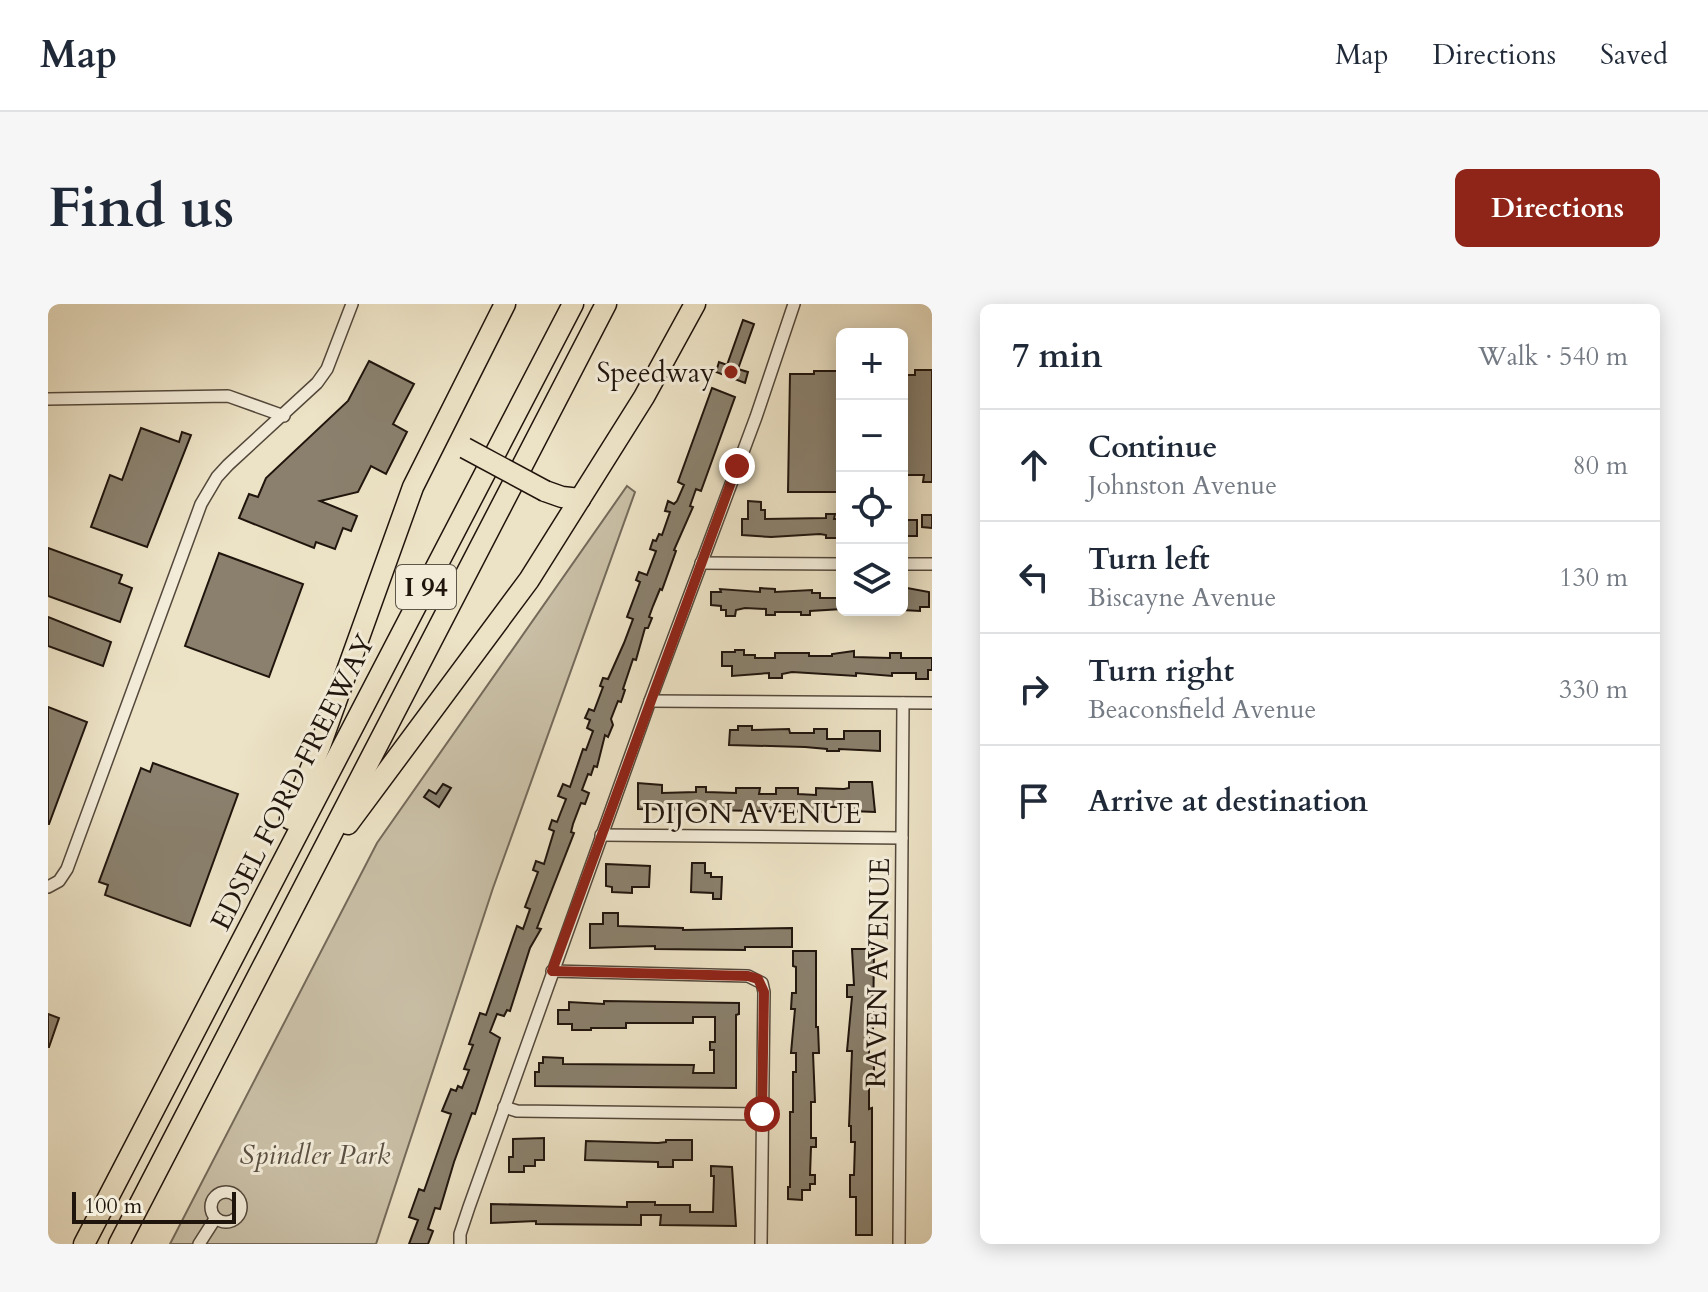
<!DOCTYPE html>
<meta charset="utf-8">
<style>
:root{--surface:#fff;--page:#f6f6f7;--text:#1f2937;--muted:#747a83;--line:#e0e1e3;--accent:#8f2418}
body{margin:0;font-family:Cardo,serif;background:var(--page);color:var(--text)}
.controls{position:absolute;right:24px;top:24px;display:grid;overflow:hidden;border-radius:12px;box-shadow:0 4px 20px #0003}
.controls button{width:72px;height:72px;display:grid;place-items:center;padding:0;border:0;border-bottom:2px solid var(--line);background:var(--surface);color:var(--text);font:40px sans-serif}
.scale{position:absolute;left:24px;bottom:20px;width:164px;box-sizing:border-box;padding-left:8px;border:4px solid #20150d;border-top:0;font-size:22px;line-height:28px;white-space:nowrap;color:#20150d;-webkit-text-stroke:6px #f3ecd9;paint-order:stroke}
.stop{position:absolute;width:24px;height:24px;margin:-18px;border:6px solid #8f2418;border-radius:50%;background:#fff}
.stop.end{background:#8f2418;border-color:#fff;box-shadow:0 2px 8px #0008}
.list{margin:0;padding:0;list-style:none}
h2{display:flex;justify-content:space-between;align-items:center;height:104px;margin:0;padding:0 32px;font-size:34px}
h2 small{font-size:26px;font-weight:400;color:var(--muted)}
.list li{display:grid;grid-template-columns:52px 1fr auto;gap:24px;align-items:center;box-sizing:border-box;height:112px;padding:0 32px;border-top:2px solid var(--line)}
.list b{display:block;font-size:30px;white-space:nowrap}
.list p{margin:0;font-size:26px;white-space:nowrap;color:var(--muted)}
.list em{font-size:26px;font-style:normal;color:var(--muted)}
.icon{flex:none;width:44px;height:44px;fill:none;stroke:currentColor;stroke-width:2;stroke-linecap:round;stroke-linejoin:round}
.map{position:relative;flex:none;width:884px;height:940px;overflow:hidden;border-radius:12px}
header{display:flex;align-items:center;gap:48px;box-sizing:border-box;height:112px;padding:0 40px;background:var(--surface);border-bottom:2px solid var(--line)}
header strong{font-size:38px}
nav{display:flex;gap:44px;margin-inline-start:auto;font-size:28px}
.intro{display:flex;align-items:center;justify-content:space-between;box-sizing:border-box;height:192px;padding:0 48px}
h1{margin:0;font-size:56px}
.button{padding:20px 36px;border-radius:12px;background:var(--accent);color:#fff;font-size:28px;font-weight:700}
main{display:flex;gap:48px;padding:0 48px}
aside{flex:1;background:var(--surface);border-radius:12px;box-shadow:0 4px 20px #0003}
.map>svg:first-child{display:block}
.green{fill:#c9bfa6;stroke:#746a5a;stroke-width:2}
.building{fill:#8a806d;stroke:#20150d;stroke-width:2}
.lines{fill:none;stroke-linecap:round;stroke-linejoin:round}
.street-casing{stroke:#53483b;stroke-width:14}
.highway-casing{stroke:#20150d;stroke-width:23}
.street{stroke:#f3ecd9;stroke-width:11}
.highway{stroke:#ece2c5;stroke-width:20}
.highway-bridge-casing{stroke:#20150d;stroke-width:23;stroke-linecap:butt}
.highway-bridge{stroke:#ece2c5;stroke-width:20}
.route{stroke:#8f2418;stroke-width:10}
.poi-dot{fill:#8f2418;stroke:#f3ecd9;stroke-width:3}
.labels{text-anchor:middle;stroke-width:6;stroke-linejoin:round;paint-order:stroke}
.shield{fill:#f3ecd9;stroke:#5f564a;stroke-width:2}
.shield-label{font-size:26px;font-weight:bold;fill:#20150d}
.poi-label{font-size:28px;fill:#20150d;stroke:#f3ecd9;text-anchor:end}
.street-label{font-size:28px;fill:#20150d;stroke:#f3ecd9}
.park-label{font-size:28px;font-style:italic;fill:#5b5043;stroke:#f3ecd9}
</style>
<header>
<strong>Map</strong>
<nav><a>Map</a><a>Directions</a><a>Saved</a></nav>
</header>
<div class="intro"><h1>Find us</h1><a class="button">Directions</a></div>
<main>
<div class="map">
<svg width="884" height="940" viewBox="0 0 884 940">
<rect width="100%" height="100%" fill="#ece2c5"/>
<filter id="stains"><feTurbulence type="fractalNoise" baseFrequency=".0025" numOctaves="4"/><feColorMatrix values="0 0 0 0 .2 0 0 0 0 .09 0 0 0 0 .02 0 0 0 .5 -.17"/></filter>
<radialGradient id="worn" r=".72"><stop offset=".6" stop-color="#630" stop-opacity="0"/><stop offset="1" stop-color="#630" stop-opacity=".3"/></radialGradient>
<!-- green -->
<polygon class="green" points="579,182 587,188 445,584 328,940 122,940 329,539"/>
<!-- building -->
<g class="building">
<polygon points="695,16 706,20 690,65 700,68 697,79 668,68 671,58 679,61"/>
<polygon points="321,57 366,80 345,120 359,128 338,170 323,162 310,188 272,197 309,212 303,227 295,224 287,245 268,238 266,244 191,214 201,190 210,193 218,174 300,97"/>
<polygon points="867,66 884,66 884,178 875,178 876,171 858,171 859,71 867,71"/>
<polygon points="766,67 794,67 794,188 740,188 742,70 766,70"/>
<polygon points="664,84 687,93 653,187 648,185 642,202 645,203 626,246 628,247 614,286 612,285 605,302 601,313 604,314 600,324 597,324 588,356 585,355 575,385 577,386 573,398 570,397 563,415 565,421 560,433 557,431 549,463 546,462 543,471 540,470 534,486 541,489 537,500 533,499 525,520 523,528 526,529 489,624 493,625 482,644 462,707 459,706 456,712 449,710 442,728 452,734 427,810 424,809 406,858 392,905 387,904 380,925 385,927 380,940 361,940 370,916 361,913 371,885 376,887 403,810 394,807 403,785 408,787 410,782 414,784 421,766 416,765 425,741 421,740 432,709 438,711 469,622 475,625 482,605 477,603 490,568 485,566 488,557 496,560 506,527 501,525 504,516 509,518 518,495 510,492 515,480 522,483 535,445 538,446 545,427 539,424 542,416 537,414 541,405 546,407 555,383 552,382 555,374 560,375 576,339 585,315 579,313 592,278 588,276 591,268 599,271 608,247 602,245 605,236 608,237 611,230 614,231 622,208 617,207 620,197 626,200 629,197 636,181 630,178"/>
<polygon points="93,124 131,138 134,128 143,131 99,243 43,223 62,171 74,176"/>
<polygon points="700,197 713,198 713,206 717,206 717,215 778,214 778,210 787,210 786,215 794,215 794,231 789,231 789,234 778,234 778,231 772,230 723,233 694,231 694,215 700,215"/>
<polygon points="874,211 884,211 884,224 874,223"/>
<rect x="854" y="216" width="15" height="16"/>
<polygon points="0,244 74,271 71,279 84,284 72,318 0,292"/>
<polygon points="171,249 255,280 221,373 137,342"/>
<polygon points="712,284 727,285 727,288 764,286 764,289 772,289 772,294 794,294 794,305 762,307 762,311 753,311 753,308 727,308 727,311 718,311 718,305 697,304 688,306 687,312 678,312 678,306 673,306 673,302 663,301 663,288 673,288 672,285 712,288"/>
<polygon points="859,284 881,288 881,303 872,303 872,307 854,306 854,294 859,291"/>
<polygon points="0,313 63,338 55,362 0,342"/>
<polygon points="687,346 696,346 696,351 707,351 707,354 727,354 727,349 761,349 761,352 784,352 784,350 806,347 806,353 842,354 842,349 853,349 853,354 884,354 884,366 880,366 880,375 868,375 868,369 844,369 844,372 808,369 808,372 744,368 734,370 734,374 721,374 721,369 684,372 684,362 674,362 674,348 687,348"/>
<polygon points="0,403 39,418 1,520 0,520"/>
<polygon points="690,422 704,422 704,426 741,425 742,429 766,429 766,425 779,425 779,435 796,435 796,427 832,427 832,447 791,445 791,447 779,447 779,445 757,443 681,441 682,426 690,426"/>
<polygon points="105,459 190,490 142,622 57,591 60,581 51,578 93,464 102,468"/>
<polygon points="801,478 824,478 827,508 803,507 803,503 780,503 780,508 590,505 590,479 614,481 614,489 648,488 648,483 658,483 658,488 688,489 688,484 712,484 711,490 728,490 728,484 750,484 750,490 768,491 768,484 796,485 801,484"/>
<polygon points="395,480 403,484 391,503 376,493 381,486 388,490"/>
<polygon points="644,559 657,559 657,569 663,569 663,573 674,573 673,595 665,595 665,589 643,588"/>
<polygon points="558,560 602,562 601,583 584,583 584,589 564,588 564,583 558,582"/>
<polygon points="555,609 570,609 570,622 635,624 635,626 744,624 744,643 697,643 697,646 607,645 607,642 542,644 542,620 555,620"/>
<polygon points="804,645 826,645 825,728 821,728 821,753 826,753 826,780 821,780 821,805 824,804 824,931 808,931 808,893 802,893 802,871 806,871 807,838 803,838 803,822 801,822 804,747 799,747 804,693 799,693 799,681 806,681"/>
<polygon points="745,647 768,647 768,723 770,723 771,749 765,749 767,798 763,798 763,834 768,834 768,843 763,843 762,871 767,871 767,880 762,880 762,886 754,886 754,896 740,895 740,883 742,883 742,808 745,808 745,768 748,768 748,749 743,749 747,705 743,705 744,689 748,689 748,663 745,662"/>
<polygon points="556,697 691,699 691,710 688,711 688,784 487,782 487,768 491,768 491,759 495,759 495,753 515,754 515,760 646,761 645,769 666,769 666,746 662,746 662,738 667,738 667,713 645,713 645,719 578,719 578,724 543,724 543,726 524,726 524,720 510,720 510,706 521,706 521,698 556,700"/>
<polygon points="0,710 11,714 1,743 0,743"/>
<polygon points="496,834 496,856 487,856 487,862 476,862 476,868 461,868 461,853 465,853 465,835"/>
<polygon points="618,836 644,836 644,856 625,856 625,863 610,863 610,858 537,856 538,837 610,839 618,838"/>
<polygon points="663,862 684,863 688,922 612,921 613,911 593,911 593,921 488,920 488,917 443,919 443,900 579,903 579,898 607,898 607,901 642,901 642,908 665,908 666,872 663,872"/>
</g>
<g class="lines">
<defs>
<g id="street">
<polyline points="0,95 180,92 236,112"/>
<polyline points="653,259 794,260"/>
<polyline points="854,260 884,260"/>
<polyline points="602,397 884,399"/>
<polyline points="553,531 854,534"/>
<polyline points="0,583 11,577 19,565 153,200 169,173 180,161 269,79 279,65 304,0"/>
<polyline points="504,667 700,672 714,679 716,688 713,940"/>
<polyline points="456,803 469,807 714,810"/>
<circle cx="178" cy="903" r="15"/>
<polyline points="151,940 167,915"/>
<polyline points="412,940 412,930 421,903 602,397 708,113 746,0"/>
<polyline points="851,940 855,399"/>
</g>
<g id="highway">
<polyline points="497,187 514,193 532,195"/>
<polyline points="242,515 272,442 365,183 457,0"/>
<polyline points="300,520 481,276 596,93 647,0"/>
<polyline points="36,940 525,0"/>
<polyline points="71,940 558,0"/>
</g>
</defs>
<!-- street casing -->
<use href="#street" class="street-casing"/>
<!-- highway casing -->
<use href="#highway" class="highway-casing"/>
<!-- street -->
<use href="#street" class="street"/>
<!-- highway -->
<use href="#highway" class="highway"/>
<defs>
<polyline id="highway-bridge" points="417,144 497,187"/>
</defs>
<!-- highway-bridge casing -->
<use href="#highway-bridge" class="highway-bridge-casing"/>
<!-- highway-bridge -->
<use href="#highway-bridge" class="highway-bridge"/>
</g>
<g class="lines">
<!-- route -->
<polyline class="route" points="689,162 504,667 700,672 710,675 716,688 714,810"/>
</g>
<!-- markers -->
<circle class="poi-dot" cx="683" cy="68" r="8"/>
<g class="labels">
<!-- shield labels -->
<rect class="shield" x="348" y="261" width="60" height="44" rx="6"/>
<g class="shield-label">
<text x="378" y="292">I 94</text>
</g>
<!-- poi labels -->
<g class="poi-label">
<text x="667" y="78">Speedway</text>
</g>
<!-- street labels -->
<g class="street-label">
<text transform="translate(244 478) rotate(-63)" y="10">EDSEL FORD FREEWAY</text>
<text x="704" y="519">DIJON AVENUE</text>
<text transform="translate(829 669) rotate(-89)" y="10">RAVEN AVENUE</text>
</g>
<!-- park labels -->
<g class="park-label">
<text x="267" y="860">Spindler Park</text>
</g>
</g>
<rect width="100%" height="100%" filter="url(#stains)"/>
<rect width="100%" height="100%" fill="url(#worn)"/>
</svg>
<div class="controls">
<button>+</button>
<button>−</button>
<button><svg class="icon" aria-label="locate" viewBox="0 0 24 24"><circle cx="12" cy="12" r="6"/><path d="M12 2v4M12 18v4M2 12h4M18 12h4"/></svg></button>
<button><svg class="icon" aria-label="layers" viewBox="0 0 24 24"><path d="M12 4l9 5-9 5-9-5zM3 14l9 5 9-5"/></svg></button>
</div>
<div class="scale">100 m</div>
<div class="stop" style="left:714px;top:810px"></div>
<div class="stop end" style="left:689px;top:162px"></div>
</div>
<aside>
<h2>7 min<small>Walk · 540 m</small></h2>
<ul class="list">
<li><svg class="icon" aria-label="ahead" viewBox="0 0 24 24"><path d="M12 20V5M6 11l6-6 6 6"/></svg><div><b>Continue</b><p>Johnston Avenue</p></div><em>80 m</em></li>
<li><svg class="icon" aria-label="left" viewBox="0 0 24 24"><path d="M17 20v-9H6M10 6l-5 5 5 5"/></svg><div><b>Turn left</b><p>Biscayne Avenue</p></div><em>130 m</em></li>
<li><svg class="icon" aria-label="right" viewBox="0 0 24 24"><path d="M7 20v-9h11M14 6l5 5-5 5"/></svg><div><b>Turn right</b><p>Beaconsfield Avenue</p></div><em>330 m</em></li>
<li><svg class="icon" aria-label="arrive" viewBox="0 0 24 24"><path d="M6 21V4h12l-3 4 3 4H6"/></svg><div><b>Arrive at destination</b></div></li>
</ul>
</aside>
</main>
